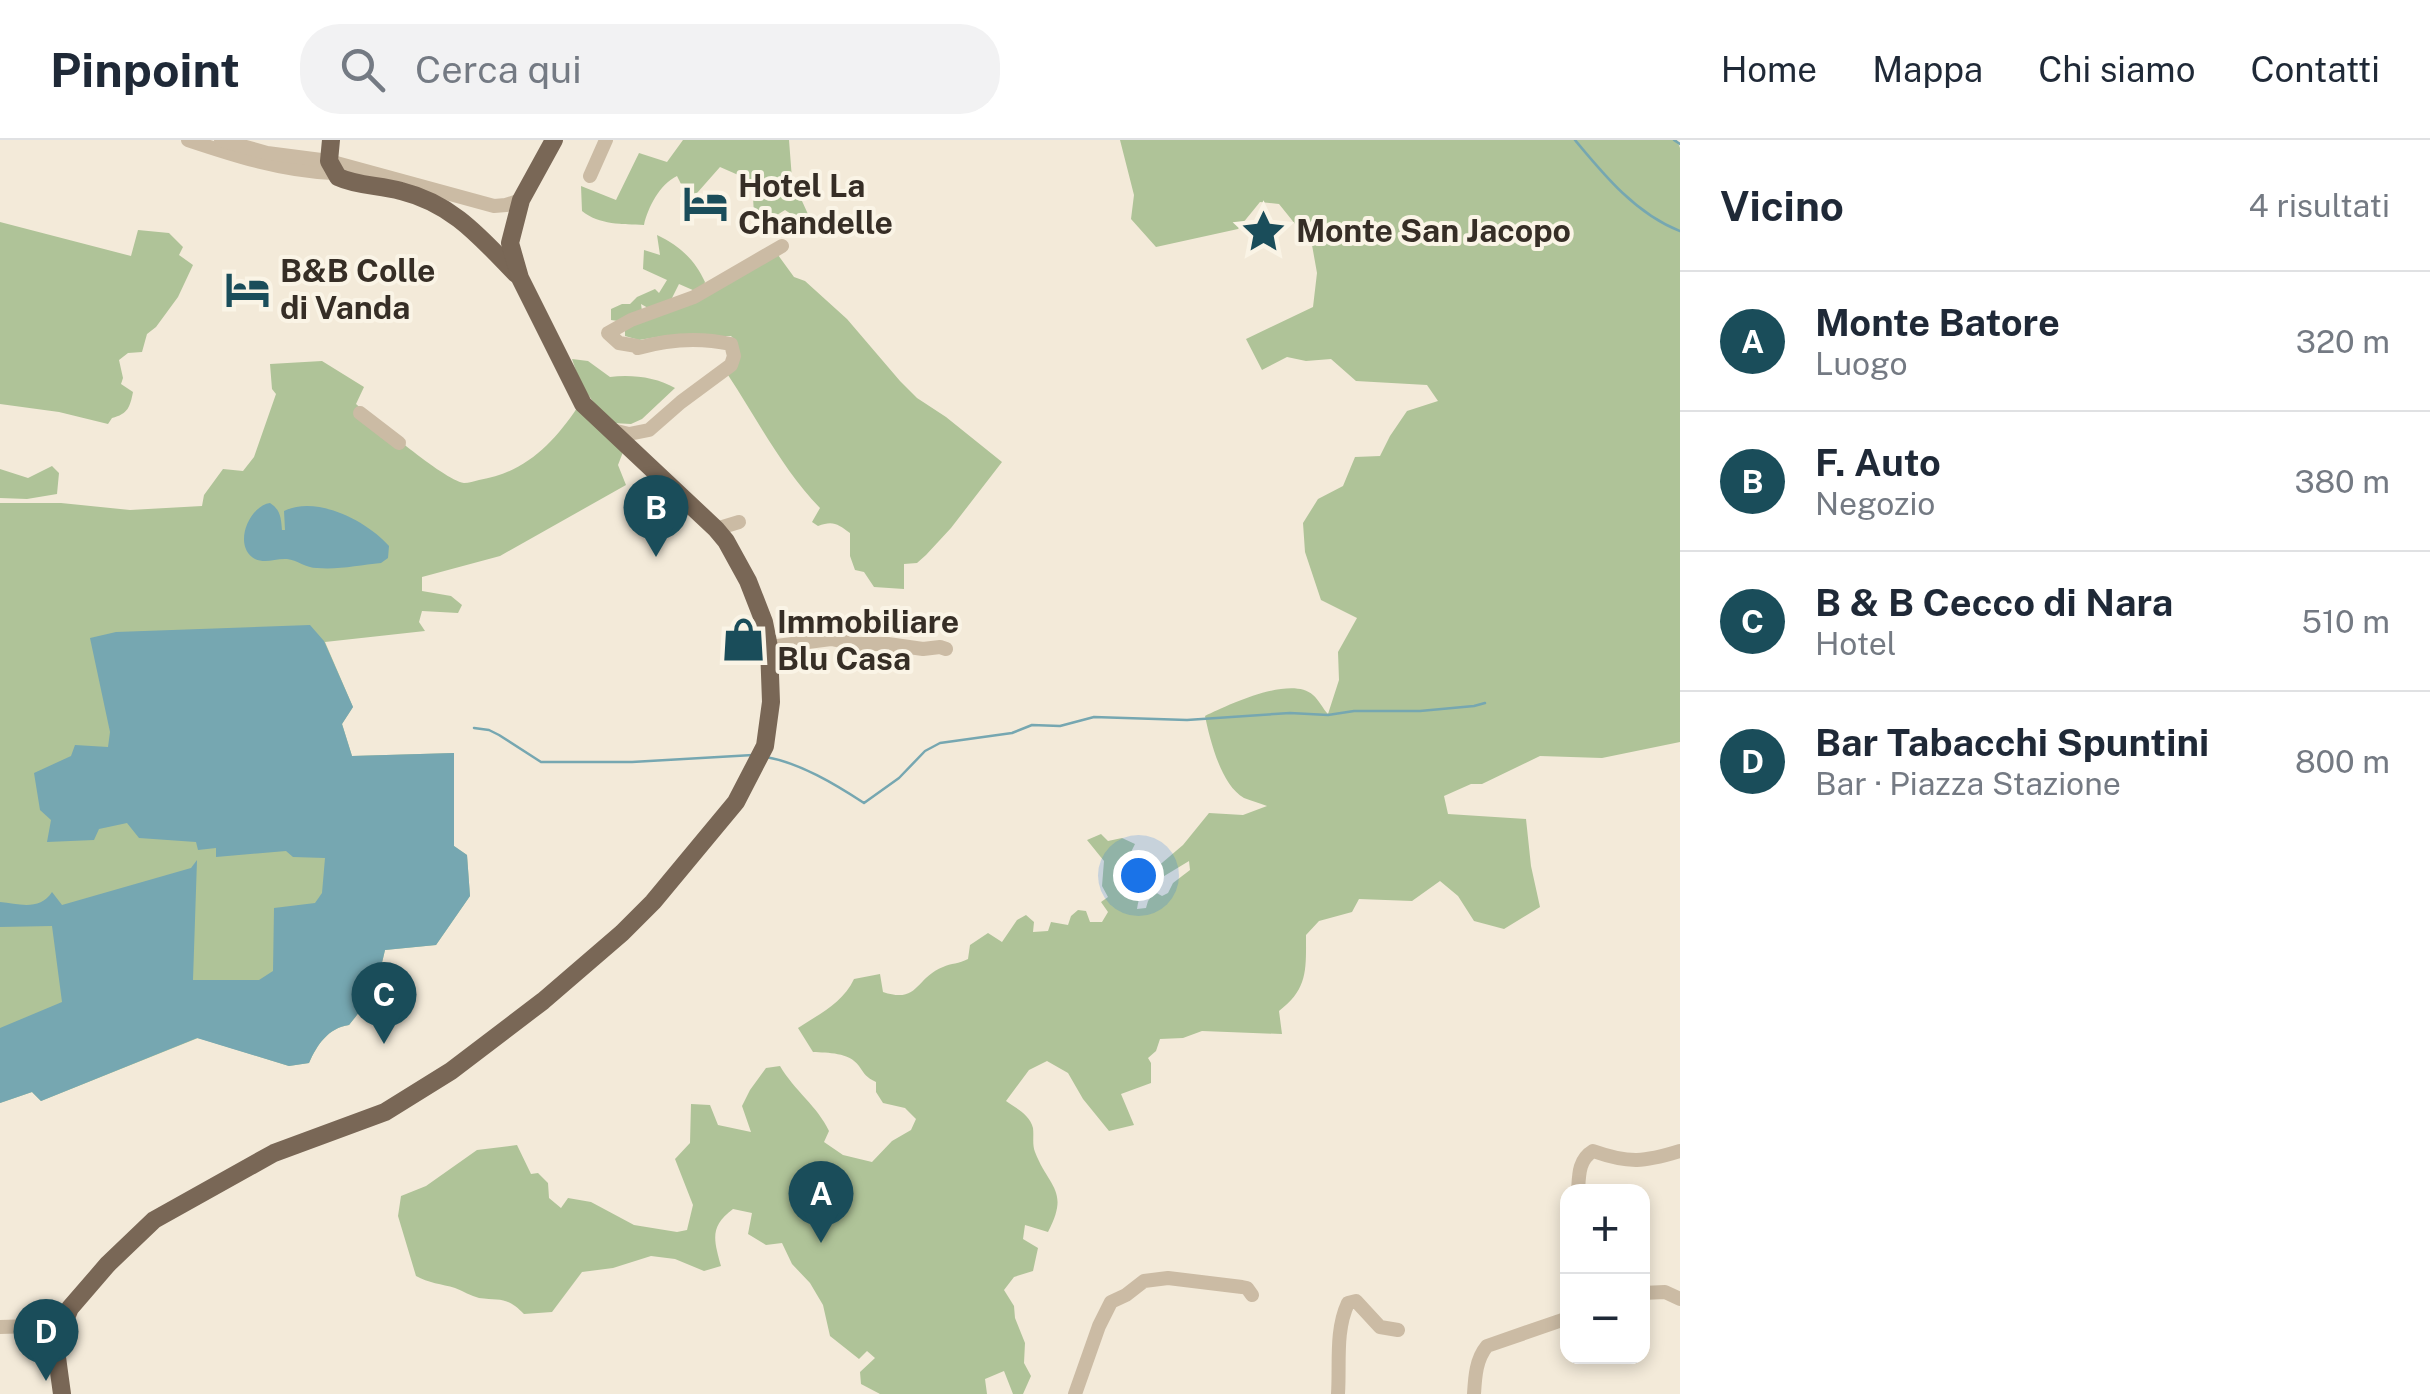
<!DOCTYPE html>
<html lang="it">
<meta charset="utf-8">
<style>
:root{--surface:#fff;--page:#f2f2f3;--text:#1f2937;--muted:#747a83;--line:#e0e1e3;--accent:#1a4d5a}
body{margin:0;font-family:"Public Sans",sans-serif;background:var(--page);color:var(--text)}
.controls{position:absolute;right:30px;bottom:30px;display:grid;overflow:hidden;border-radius:20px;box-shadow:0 5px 15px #0003}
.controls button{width:90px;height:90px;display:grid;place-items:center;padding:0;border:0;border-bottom:2px solid var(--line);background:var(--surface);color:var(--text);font:50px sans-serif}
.you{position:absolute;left:1138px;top:735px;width:35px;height:35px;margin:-25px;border:8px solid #fff;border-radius:50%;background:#1a73e8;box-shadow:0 0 0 15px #1a73e833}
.badge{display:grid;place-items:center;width:65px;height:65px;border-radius:50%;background:var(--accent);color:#fff;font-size:32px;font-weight:700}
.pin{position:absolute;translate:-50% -82px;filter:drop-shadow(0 2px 5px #0008)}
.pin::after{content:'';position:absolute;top:52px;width:35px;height:30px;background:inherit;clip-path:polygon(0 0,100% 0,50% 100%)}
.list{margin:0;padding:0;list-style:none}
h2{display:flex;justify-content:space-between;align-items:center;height:130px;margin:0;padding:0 40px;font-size:42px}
h2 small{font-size:32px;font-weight:400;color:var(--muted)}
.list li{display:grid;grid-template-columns:65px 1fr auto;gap:30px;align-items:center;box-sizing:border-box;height:140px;padding:0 40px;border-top:2px solid var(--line)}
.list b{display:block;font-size:38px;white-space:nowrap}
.list p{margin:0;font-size:32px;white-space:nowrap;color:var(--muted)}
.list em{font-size:32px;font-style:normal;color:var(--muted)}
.icon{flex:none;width:55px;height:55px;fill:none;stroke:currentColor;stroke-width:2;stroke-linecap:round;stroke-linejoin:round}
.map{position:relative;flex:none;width:1680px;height:1254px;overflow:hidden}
header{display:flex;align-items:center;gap:60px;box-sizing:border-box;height:140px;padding:0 50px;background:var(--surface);border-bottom:2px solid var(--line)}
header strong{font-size:48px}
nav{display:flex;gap:55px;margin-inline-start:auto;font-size:35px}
.search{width:700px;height:90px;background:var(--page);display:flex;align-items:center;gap:25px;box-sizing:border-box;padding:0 35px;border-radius:40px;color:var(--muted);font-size:38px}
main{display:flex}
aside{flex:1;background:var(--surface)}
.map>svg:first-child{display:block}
.green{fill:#afc398}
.water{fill:#76a7b1}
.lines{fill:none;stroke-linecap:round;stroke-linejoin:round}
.stream{stroke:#76a7b1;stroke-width:2.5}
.minor{stroke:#cbbba4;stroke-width:14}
.major{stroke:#796756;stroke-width:18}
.labels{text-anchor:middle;stroke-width:8;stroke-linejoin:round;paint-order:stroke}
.poi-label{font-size:32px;font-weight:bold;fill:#362e26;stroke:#faf4e6;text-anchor:start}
</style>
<header>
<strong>Pinpoint</strong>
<div class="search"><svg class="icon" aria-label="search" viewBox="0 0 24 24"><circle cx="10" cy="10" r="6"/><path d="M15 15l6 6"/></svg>Cerca qui</div>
<nav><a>Home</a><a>Mappa</a><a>Chi siamo</a><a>Contatti</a></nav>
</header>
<main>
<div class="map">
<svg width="1680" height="1254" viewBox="0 0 1680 1254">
<rect width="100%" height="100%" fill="#f3ead9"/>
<!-- green -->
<g class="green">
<path d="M683,0H789L792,39L812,83L800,80L785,70L777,75L754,74L752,41L720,27L690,61L680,57L681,44L677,36C660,44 648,67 644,85C623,84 599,85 582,71L581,46L616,60L639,13L667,22Z"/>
<path d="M1120,0H1677L1680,8V602L1602,618L1540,616L1482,644H1471L1444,656L1448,674L1526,679L1531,726L1540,767L1504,789L1474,781L1458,756L1440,741L1412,761L1359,759L1352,772L1319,781L1306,795C1306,830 1308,849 1279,871L1282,894L1202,891L1183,898L1160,899L1156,911L1148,918L1151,923V943L1121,954L1134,985L1109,991L1083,959L1068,933L1047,921L1029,930L1006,961C1016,968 1030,975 1033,988C1034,997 1032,1004 1035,1012C1049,1048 1070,1050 1048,1092L1025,1085L1023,1099L1038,1108L1033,1131L1014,1137L1004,1150L1014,1166L1015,1178L1025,1203L1024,1223L1031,1236L1023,1254H1013L1004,1231L985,1239L987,1254H880L861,1244L860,1232L875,1218L867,1211L859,1219L830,1196L823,1165L810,1143L792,1124L782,1103L766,1105L748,1094L752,1073L733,1069C709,1087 714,1100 721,1126L704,1131L675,1119L651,1116L613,1128L582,1132L552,1172L524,1174C507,1156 500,1161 479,1158C471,1156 463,1151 455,1148C442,1144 428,1143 416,1136L398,1076L401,1056L426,1046L477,1010L517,1005L531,1034L538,1033L548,1043L549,1058L561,1068L568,1058L591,1062L634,1085L677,1092L687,1090L693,1065L675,1019L690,1003L691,964L710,965L718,985L751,992L742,966L750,950L766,928L780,926C794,950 818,967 829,991L824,1002L843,1015L872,1022L892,1001L911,990L916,979L905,968L883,963L876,952V942C866,937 865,935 859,926C849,912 828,913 813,912L798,888C819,874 843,863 854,839L880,834L883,852C919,864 915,838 943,827C951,823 959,824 968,819L970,805L988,793L1002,802L1017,780L1026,775L1034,782L1033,792L1048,791L1051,782L1068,785L1071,776L1078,770L1086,771L1090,782H1102L1108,772L1101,762L1108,757L1102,746L1104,721L1087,700L1101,694L1108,701L1122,698L1135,704L1128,718L1129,726L1143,731C1145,745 1139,755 1137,769L1146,768L1148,761L1155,752L1162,756L1168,753L1173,743L1190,730L1189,721L1156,741L1153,735L1156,728L1183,705L1209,673L1243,675L1267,666C1260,663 1251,661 1244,658C1221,645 1210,600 1205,576C1228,565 1291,535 1313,555C1319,560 1323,569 1328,574L1339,540L1338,512L1357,478L1321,460L1305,412L1303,383L1318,359L1343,346L1355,317L1380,316L1390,296L1407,271L1438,261L1427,245L1356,241L1331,219L1306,221L1287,217L1262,230L1246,199L1313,167L1317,133L1312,105L1279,64L1260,62L1238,89L1156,107L1131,79L1134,55Z"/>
<path d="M0,82L131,116L138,90L169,93L183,107L179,115L193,125L178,157L156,187L147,194L142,212L128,213L119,220L123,238L121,244L133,252C130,267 128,274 112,278L108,284L59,272L0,264Z"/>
<path d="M657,95C680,106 695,120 705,142L703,147L695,151L679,144L671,160L648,168L641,164L642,171L618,181L611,180V169L622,164H630L637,157L655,149L659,153L667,140L643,129L644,110L660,115Z"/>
<path d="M778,115L794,137L805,141L847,179L900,241L917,258L946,277L1002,322L951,388L926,415L917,423L904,424V449L874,447L864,432L855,430L850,416V393C838,384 833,380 818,386L812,382L820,368C783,330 757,279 728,235L736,201L731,196H663L639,200L625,196V189Z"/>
<path d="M572,219L588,221L610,237C630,234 657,237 675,248L642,279L631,284L612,283C590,259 582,250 572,219Z"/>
<path d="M322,221L364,247L356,264C376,281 442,339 464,343C469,343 474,341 479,340C524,333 553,304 577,268L623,312L618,325L626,345L500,416L422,437V451L451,456L462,465L458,473L422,471L419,482L425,491L325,502L353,567L342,584L352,616L454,613V706L467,715L470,756L436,805L385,810C377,845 372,857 349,885C328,888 317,905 309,923L289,926L198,898L41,961L32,952L0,963V363H61L130,370L202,366L204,355L223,329L243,331L254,317L276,254L272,249L270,224Z"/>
<polygon points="52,326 59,333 57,354 27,359 0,358 0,329 28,338"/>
</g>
<!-- water -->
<g class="water">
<path d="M270,363C281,370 281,379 282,390H285L284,371C317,355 367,381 389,406L388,418L381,423C360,425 338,430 317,428C306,428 297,420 287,419C276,418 266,424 255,419C232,406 249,366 270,363Z"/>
<path d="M310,485L324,501L353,567L342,584L352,616L454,613V706L467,715L470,756L436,805L385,810C377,845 372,857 349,885C328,888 317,905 309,923L289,926L197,898L41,961L32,952L0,963V888L62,862L52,786L0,787V762C19,764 40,771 52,752L62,765L191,728L197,720L193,840H259L273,831L274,768L315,763L322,753L325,718L293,717L286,711L216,717V708L198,710L196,702L139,698L127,683L99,689L94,700L47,702L51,680L40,670L34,633L71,616L75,605L108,607L110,592L90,498L116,492Z"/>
</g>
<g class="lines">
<!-- stream -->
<g class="stream">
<path d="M1575,0C1604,35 1636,74 1680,91"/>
<polyline points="1674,0 1680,4"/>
<polyline points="474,588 489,590 499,595 541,622 632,622 753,615"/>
<path d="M766,617C800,623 835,644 864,663L899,638L925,611L940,603L1012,593L1032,585L1060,586L1094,577L1187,580L1290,573L1328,575L1354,571H1420L1474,566L1485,563"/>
</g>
<!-- minor -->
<g class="minor">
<path d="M188,0C236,16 282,31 333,33"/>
<polyline points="221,0 267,13 329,21 494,66 506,65 521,60"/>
<polyline points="590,36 606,0"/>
<polyline points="360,273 399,303"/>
<path d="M612,290L629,294L649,290L681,262L731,225L734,216L731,204C699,197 669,199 638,208L637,206L619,203L608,193L631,180L694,157L782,106"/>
<polyline points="716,389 739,382"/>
<polyline points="769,507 831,499 856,504 888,504 923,509 940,507 946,509"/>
<path d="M1578,1052C1579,1036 1578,1020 1593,1011C1630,1024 1644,1022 1680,1011"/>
<polyline points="1642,1153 1665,1152 1680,1159"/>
<polyline points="0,1187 35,1186 60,1192"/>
<polyline points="1075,1254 1099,1186 1111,1162 1126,1155 1144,1141 1168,1138 1242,1147 1247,1148 1252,1155"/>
<path d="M1338,1254C1340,1224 1335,1191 1348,1163L1356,1161L1380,1187L1398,1190"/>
<path d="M1474,1254C1475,1237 1476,1219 1487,1206L1568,1178"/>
</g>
<!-- major -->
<g class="major">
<path d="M331,0L329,21L338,37C357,46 380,45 401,51C453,64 480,97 516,134"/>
<polyline points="62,1254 56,1210 60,1192 70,1168 108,1124 154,1080 274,1013 385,972 451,931 543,861 622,793 653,762 736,662 765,606 771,562 769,507 764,482 748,441 726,401 716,389 583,264 520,138 510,103 521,60 554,0"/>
</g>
</g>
<!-- icons -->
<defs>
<symbol id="hotel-bare" viewBox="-9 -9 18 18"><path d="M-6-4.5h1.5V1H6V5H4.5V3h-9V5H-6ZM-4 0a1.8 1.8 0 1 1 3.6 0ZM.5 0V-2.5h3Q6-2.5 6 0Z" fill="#1a4d5a" stroke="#faf4e6" stroke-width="2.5" paint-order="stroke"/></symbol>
<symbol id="sight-bare" viewBox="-9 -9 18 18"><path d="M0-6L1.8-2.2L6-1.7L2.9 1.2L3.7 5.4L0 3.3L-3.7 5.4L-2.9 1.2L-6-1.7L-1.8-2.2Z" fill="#1a4d5a" stroke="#faf4e6" stroke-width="2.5" paint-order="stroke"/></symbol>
<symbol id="shop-bare" viewBox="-9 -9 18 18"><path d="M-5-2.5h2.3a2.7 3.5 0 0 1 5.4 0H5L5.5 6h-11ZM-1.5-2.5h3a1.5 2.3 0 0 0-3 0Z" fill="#1a4d5a" stroke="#faf4e6" stroke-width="2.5" paint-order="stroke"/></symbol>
</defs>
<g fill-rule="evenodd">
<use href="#hotel-bare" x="674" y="32" width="63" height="63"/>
<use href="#sight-bare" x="1232" y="60" width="63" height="63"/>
<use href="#hotel-bare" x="216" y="118" width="63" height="63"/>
<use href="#shop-bare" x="712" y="468" width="63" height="63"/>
</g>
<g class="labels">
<!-- poi labels -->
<g class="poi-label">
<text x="738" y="57">Hotel La<tspan x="738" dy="37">Chandelle</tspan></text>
<text x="1296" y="102">Monte San Jacopo</text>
<text x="280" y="142">B&amp;B Colle<tspan x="280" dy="37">di Vanda</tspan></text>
<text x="777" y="493">Immobiliare<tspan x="777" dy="37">Blu Casa</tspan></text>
</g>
</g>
</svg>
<div class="controls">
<button>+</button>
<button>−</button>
</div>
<div class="you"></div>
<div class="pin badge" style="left:821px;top:1103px">A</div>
<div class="pin badge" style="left:656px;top:417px">B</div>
<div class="pin badge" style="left:384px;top:904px">C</div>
<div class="pin badge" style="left:46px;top:1241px">D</div>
</div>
<aside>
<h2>Vicino<small>4 risultati</small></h2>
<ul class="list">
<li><span class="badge">A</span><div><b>Monte Batore</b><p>Luogo</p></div><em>320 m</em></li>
<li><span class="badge">B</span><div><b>F. Auto</b><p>Negozio</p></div><em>380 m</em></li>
<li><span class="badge">C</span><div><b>B &amp; B Cecco di Nara</b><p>Hotel</p></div><em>510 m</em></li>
<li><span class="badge">D</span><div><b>Bar Tabacchi Spuntini</b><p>Bar · Piazza Stazione</p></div><em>800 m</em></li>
</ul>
</aside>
</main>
